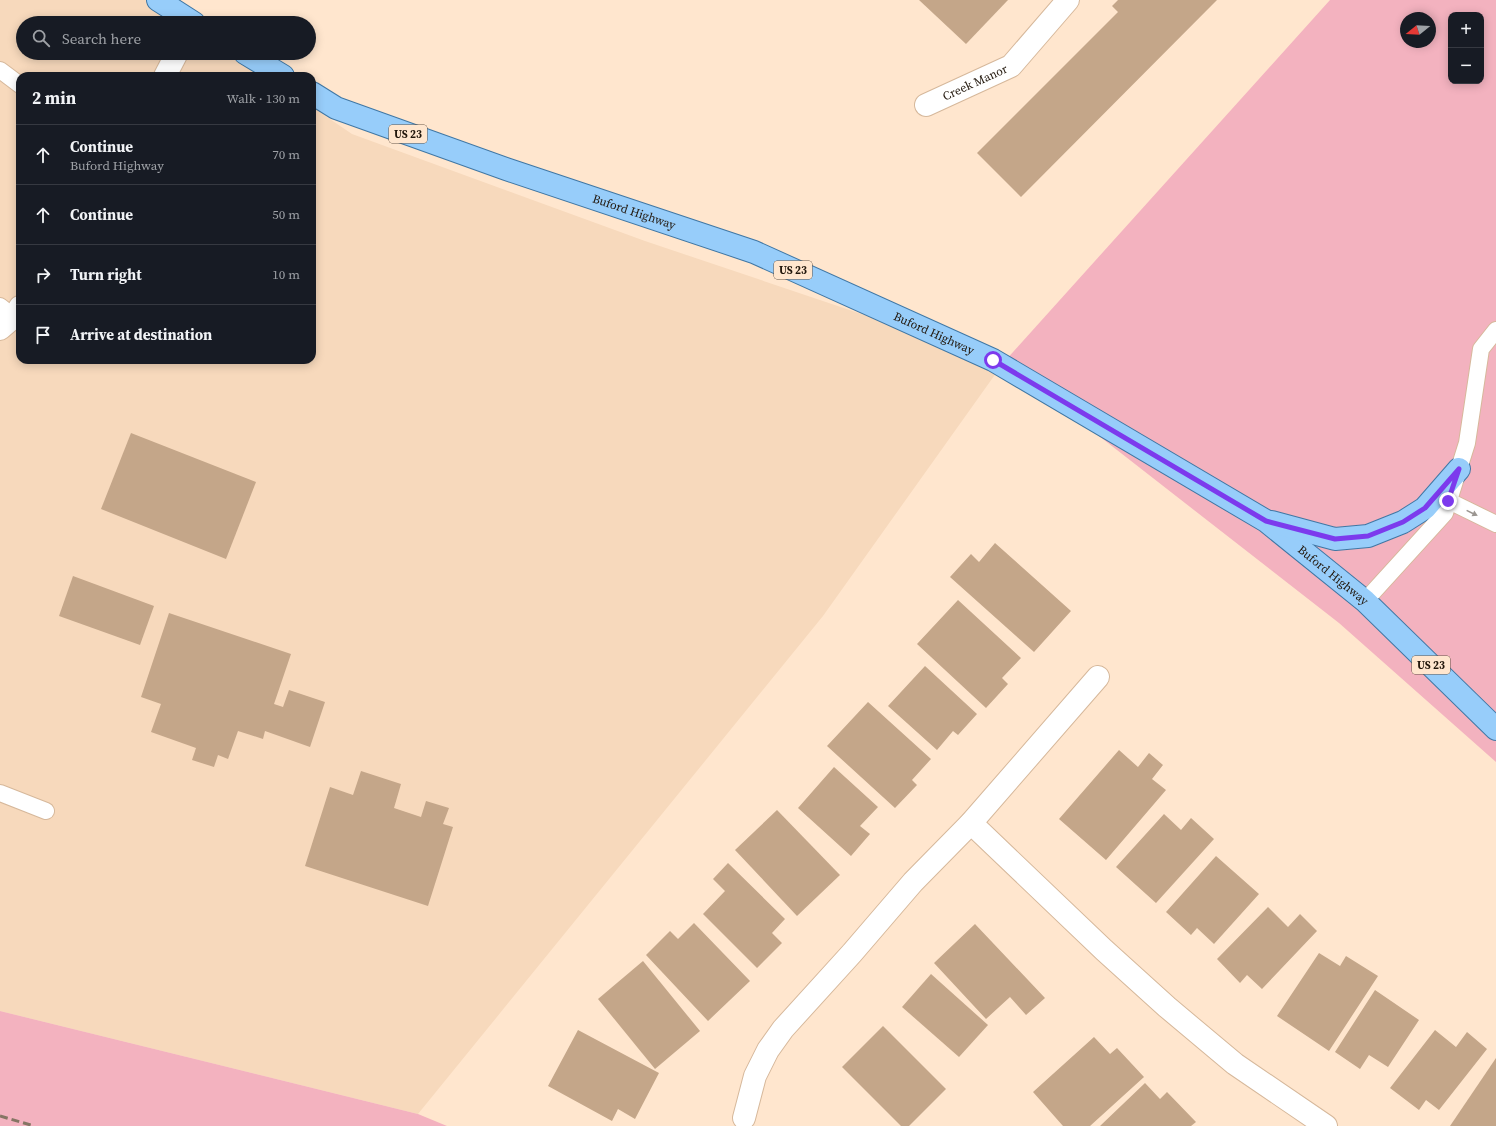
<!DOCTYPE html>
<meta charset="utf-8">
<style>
:root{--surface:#171b24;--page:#20242c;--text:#f1f3f6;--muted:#9ea1a6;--line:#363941}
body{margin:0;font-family:"Source Serif 4",serif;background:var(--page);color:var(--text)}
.controls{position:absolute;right:12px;top:12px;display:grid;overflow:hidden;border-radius:8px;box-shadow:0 2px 10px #0003}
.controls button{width:36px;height:36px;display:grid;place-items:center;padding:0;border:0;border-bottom:1px solid var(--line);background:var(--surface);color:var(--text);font:20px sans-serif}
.compass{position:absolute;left:1400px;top:12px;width:36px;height:36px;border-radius:50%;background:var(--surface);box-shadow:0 2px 10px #0003;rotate:252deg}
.stop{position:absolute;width:12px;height:12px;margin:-9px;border:3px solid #7c3aed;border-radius:50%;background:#fff}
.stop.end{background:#7c3aed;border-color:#fff;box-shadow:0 1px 4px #0008}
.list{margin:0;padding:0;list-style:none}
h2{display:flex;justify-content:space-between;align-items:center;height:52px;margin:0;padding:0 16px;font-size:17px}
h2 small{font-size:13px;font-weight:400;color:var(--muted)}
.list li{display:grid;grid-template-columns:26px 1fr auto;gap:12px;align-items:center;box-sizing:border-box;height:60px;padding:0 16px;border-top:1px solid var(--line)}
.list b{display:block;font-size:15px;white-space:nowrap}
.list p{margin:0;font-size:13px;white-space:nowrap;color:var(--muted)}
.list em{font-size:13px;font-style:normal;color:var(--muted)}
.icon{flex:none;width:22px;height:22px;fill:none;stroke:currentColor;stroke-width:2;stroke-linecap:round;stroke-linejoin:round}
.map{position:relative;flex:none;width:1496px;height:1126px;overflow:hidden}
.search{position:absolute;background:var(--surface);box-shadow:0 2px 10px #0003;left:16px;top:16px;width:300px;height:44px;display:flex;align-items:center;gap:10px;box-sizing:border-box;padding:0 14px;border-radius:22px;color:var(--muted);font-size:15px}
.panel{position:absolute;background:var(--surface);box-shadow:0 2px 10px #0003;left:16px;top:72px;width:300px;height:292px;border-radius:12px}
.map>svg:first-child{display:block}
.built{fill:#f7d9bc}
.green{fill:#f3b2bf;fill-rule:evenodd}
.building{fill:#c4a689}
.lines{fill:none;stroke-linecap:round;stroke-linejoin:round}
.lane-casing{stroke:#d6b89b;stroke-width:18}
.street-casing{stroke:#d6b89b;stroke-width:24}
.primary-casing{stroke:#4077a4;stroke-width:24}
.lane{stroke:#fff;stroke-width:16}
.street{stroke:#fff;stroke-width:22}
.primary{stroke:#97cdfa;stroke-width:22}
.rail{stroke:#867564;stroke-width:3;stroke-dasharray:8 4;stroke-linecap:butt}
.oneway{fill:#9b9691}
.route{stroke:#7c3aed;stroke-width:5}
.labels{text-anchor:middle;stroke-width:3.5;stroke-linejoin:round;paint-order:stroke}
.shield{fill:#ffe6ce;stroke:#645446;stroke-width:1}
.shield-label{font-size:11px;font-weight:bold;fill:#21160b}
.street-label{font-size:12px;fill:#21160b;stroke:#ffe6ce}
</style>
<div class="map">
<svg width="1496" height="1126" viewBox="0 0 1496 1126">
<rect width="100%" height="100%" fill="#ffe6ce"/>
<!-- built -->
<polygon class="built" points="0,0 152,0 189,23 23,23 23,53 233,53 267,76 20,76 20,360 312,360 312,107 352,134 645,241 1004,362 823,616 418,1114 0,1011"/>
<!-- green -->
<g class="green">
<path d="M1330,0H1496V762L1339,623L1004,362ZM1451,15H1481V81H1451ZM1406,18H1430V42H1406Z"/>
<polygon points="0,1011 418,1114 447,1126 0,1126"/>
</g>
<!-- building -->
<g class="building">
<polygon points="919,0 1008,0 966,44"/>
<polygon points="1118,0 1217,0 1021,197 977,153 1118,12 1112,6"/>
<polygon points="131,433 256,482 226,559 101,509"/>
<polygon points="995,543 1071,611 1034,652 950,577 971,554 979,562"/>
<polygon points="73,576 154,606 140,645 59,616"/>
<polygon points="958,600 1021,658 1002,678 1008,684 986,708 917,644"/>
<polygon points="169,613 291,654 274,704 283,707 289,690 325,702 310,747 265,731 263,739 238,731 228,759 218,755 214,767 192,760 196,748 151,732 161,704 141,697"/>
<polygon points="925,666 977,714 958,735 953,731 937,750 888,706"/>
<polygon points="868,702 931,759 912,780 917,785 895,808 827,746"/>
<polygon points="1119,750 1138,767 1149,753 1163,765 1152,779 1166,790 1106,860 1059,819"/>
<polygon points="834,767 878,807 860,826 870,834 851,856 798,808"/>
<polygon points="361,771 401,784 394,808 421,817 426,801 449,808 443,824 453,827 428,906 305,866 330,787 353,795"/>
<polygon points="777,810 840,875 797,916 735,850"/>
<polygon points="1164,814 1181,830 1191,818 1214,839 1156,903 1116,867"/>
<polygon points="1216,856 1259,894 1214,944 1197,928 1191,935 1166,912"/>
<polygon points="728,863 785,919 772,933 782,943 757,968 703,914 725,891 713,879"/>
<polygon points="1268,907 1288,927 1300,914 1317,931 1262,989 1247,975 1240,983 1217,959"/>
<polygon points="694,923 750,981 708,1021 646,955 670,931 678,939"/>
<polygon points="975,924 1045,998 1026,1015 1010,997 986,1019 934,963"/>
<polygon points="1319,953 1340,966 1346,956 1378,976 1329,1051 1277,1016"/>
<polygon points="643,961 700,1031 655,1069 598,999"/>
<polygon points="931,974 988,1025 959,1057 902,1007"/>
<polygon points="1375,990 1419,1020 1388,1067 1369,1055 1360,1069 1335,1052"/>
<polygon points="883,1026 946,1089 909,1126 901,1126 842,1067"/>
<polygon points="578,1030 659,1073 635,1119 618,1109 612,1121 548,1086"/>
<polygon points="1435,1030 1456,1047 1467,1032 1487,1049 1439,1110 1426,1100 1419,1110 1390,1088"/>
<polygon points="1094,1037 1110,1054 1117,1048 1144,1077 1090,1126 1063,1126 1033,1092"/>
<polygon points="1496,1058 1496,1126 1450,1126"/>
<polygon points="1145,1083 1160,1099 1167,1092 1196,1122 1191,1126 1100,1126"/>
</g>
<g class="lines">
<defs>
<g id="lane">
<polyline points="0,70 20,85"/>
<polyline points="0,306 14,317"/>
<polyline points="1449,501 1496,524"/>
<polyline points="1365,601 1445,513 1467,443 1481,349 1496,330"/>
<polyline points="0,793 46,811"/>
</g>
<g id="street">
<polyline points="165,76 177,53"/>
<path id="s1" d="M926,105L1011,66L1068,0"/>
<polyline points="0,329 14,317 20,307"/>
<polyline points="971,823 1104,950 1167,1007 1235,1064 1326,1126"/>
<polyline points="744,1118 755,1076 768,1050 783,1029 852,953 913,882 971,823 1098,677"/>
</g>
<g id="primary">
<polyline points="158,0 194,23"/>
<polyline points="245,53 283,76"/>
<path id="s2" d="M312,93L336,108L506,169L754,252L993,360L1266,521L1365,601L1496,729"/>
<polyline points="1272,522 1335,539 1368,536 1403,522 1425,508 1459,469"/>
</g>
</defs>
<!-- lane casing -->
<use href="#lane" class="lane-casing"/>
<!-- street casing -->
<use href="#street" class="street-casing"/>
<!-- primary casing -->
<use href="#primary" class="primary-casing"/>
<!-- lane -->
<use href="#lane" class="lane"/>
<!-- street -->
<use href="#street" class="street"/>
<!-- primary -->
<use href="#primary" class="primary"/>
<!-- rail -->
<polyline class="rail" points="0,1116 34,1126"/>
</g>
<!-- one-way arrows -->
<defs><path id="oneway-solid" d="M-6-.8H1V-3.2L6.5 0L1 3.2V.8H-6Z"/></defs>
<use class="oneway" href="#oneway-solid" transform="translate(1472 513) rotate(26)"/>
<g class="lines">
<!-- route -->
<polyline class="route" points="993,360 1266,521 1335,539 1368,536 1403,522 1425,508 1459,469 1448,501"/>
</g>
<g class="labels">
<!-- shield labels -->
<g class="shield">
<rect x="389" y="125" width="38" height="18" rx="3"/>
<rect x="774" y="261" width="38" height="18" rx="3"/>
<rect x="1412" y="656" width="38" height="18" rx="3"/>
</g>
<g class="shield-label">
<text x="408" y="138">US 23</text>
<text x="793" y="274">US 23</text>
<text x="1431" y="669">US 23</text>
</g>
<!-- street labels -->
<g class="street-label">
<text dy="4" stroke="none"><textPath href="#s1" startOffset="54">Creek Manor</textPath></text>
<text dy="4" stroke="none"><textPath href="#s2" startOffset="344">Buford Highway</textPath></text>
<text dy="4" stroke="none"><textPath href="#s2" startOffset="668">Buford Highway</textPath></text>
<text dy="4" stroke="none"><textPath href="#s2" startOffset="1136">Buford Highway</textPath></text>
</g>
</g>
</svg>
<div class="controls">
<button>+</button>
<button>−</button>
</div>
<svg class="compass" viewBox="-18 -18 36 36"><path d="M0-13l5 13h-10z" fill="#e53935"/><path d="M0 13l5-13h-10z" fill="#9ea1a6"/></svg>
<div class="stop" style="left:993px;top:360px"></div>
<div class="stop end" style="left:1448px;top:501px"></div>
<div class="search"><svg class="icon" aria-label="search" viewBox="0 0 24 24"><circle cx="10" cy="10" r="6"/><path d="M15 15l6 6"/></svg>Search here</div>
<section class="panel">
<h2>2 min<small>Walk · 130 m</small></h2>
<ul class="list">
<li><svg class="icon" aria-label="ahead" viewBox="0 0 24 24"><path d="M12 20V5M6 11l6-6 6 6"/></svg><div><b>Continue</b><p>Buford Highway</p></div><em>70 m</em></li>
<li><svg class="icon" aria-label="ahead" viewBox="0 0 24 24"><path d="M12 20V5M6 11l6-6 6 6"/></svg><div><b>Continue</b></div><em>50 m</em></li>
<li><svg class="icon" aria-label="right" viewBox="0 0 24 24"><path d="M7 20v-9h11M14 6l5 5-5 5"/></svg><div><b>Turn right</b></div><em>10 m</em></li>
<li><svg class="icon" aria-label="arrive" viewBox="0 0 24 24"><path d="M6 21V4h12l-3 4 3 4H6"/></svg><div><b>Arrive at destination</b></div></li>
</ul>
</section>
</div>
